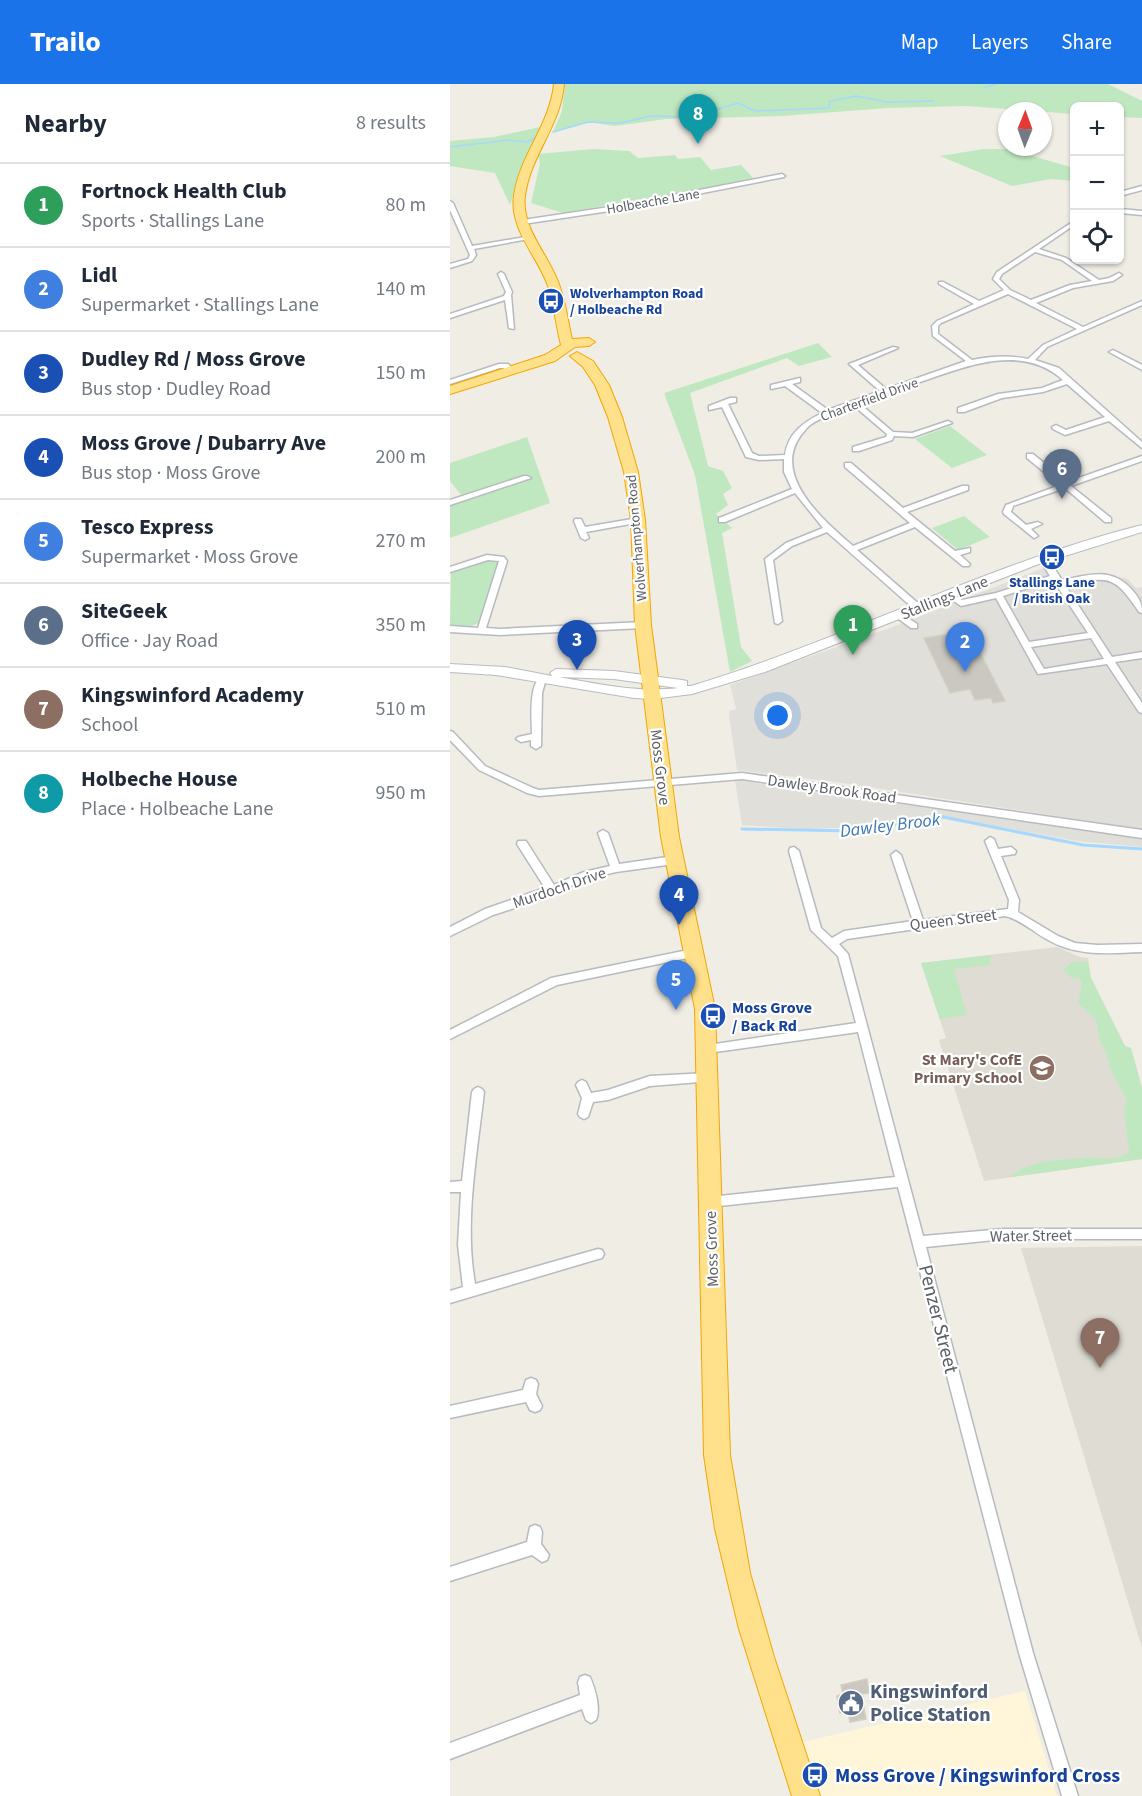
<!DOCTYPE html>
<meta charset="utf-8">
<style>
:root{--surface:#fff;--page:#f6f6f7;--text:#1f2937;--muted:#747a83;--line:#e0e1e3;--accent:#1a73e8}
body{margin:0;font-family:"Source Sans 3",sans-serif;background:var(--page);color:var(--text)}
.controls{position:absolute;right:18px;top:18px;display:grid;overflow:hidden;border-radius:9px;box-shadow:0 2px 4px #0004}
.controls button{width:54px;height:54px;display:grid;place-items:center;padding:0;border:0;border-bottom:2px solid var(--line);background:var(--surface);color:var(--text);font:30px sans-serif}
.compass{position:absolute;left:548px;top:18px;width:54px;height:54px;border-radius:50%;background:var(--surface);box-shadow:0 2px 4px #0004;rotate:1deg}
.you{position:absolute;left:328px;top:632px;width:21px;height:21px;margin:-15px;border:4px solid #fff;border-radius:50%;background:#1a73e8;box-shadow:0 0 0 9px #1a73e833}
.badge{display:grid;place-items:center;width:39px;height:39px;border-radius:50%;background:var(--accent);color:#fff;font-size:20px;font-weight:700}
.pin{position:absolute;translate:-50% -50px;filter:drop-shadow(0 2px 3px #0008)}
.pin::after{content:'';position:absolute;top:32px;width:21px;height:18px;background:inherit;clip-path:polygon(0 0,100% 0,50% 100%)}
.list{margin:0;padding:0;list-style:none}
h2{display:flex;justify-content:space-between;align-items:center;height:78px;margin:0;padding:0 24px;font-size:26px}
h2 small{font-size:20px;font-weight:400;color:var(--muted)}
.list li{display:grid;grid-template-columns:39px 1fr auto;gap:18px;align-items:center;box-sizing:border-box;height:84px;padding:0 24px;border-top:2px solid var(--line)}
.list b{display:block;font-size:22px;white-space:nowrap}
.list p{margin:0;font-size:20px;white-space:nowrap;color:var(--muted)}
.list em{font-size:20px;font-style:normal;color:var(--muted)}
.icon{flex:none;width:33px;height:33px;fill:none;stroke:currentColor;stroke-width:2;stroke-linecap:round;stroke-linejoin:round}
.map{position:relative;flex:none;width:692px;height:1712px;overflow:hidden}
header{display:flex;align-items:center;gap:36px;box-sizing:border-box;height:84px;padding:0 30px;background:var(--accent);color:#fff}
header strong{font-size:28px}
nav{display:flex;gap:33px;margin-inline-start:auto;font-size:21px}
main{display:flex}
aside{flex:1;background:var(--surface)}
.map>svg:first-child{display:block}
.commercial{fill:#fff6da}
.industrial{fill:#e0dfd9}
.education{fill:#dfdcd3}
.green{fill:#c0e8c0}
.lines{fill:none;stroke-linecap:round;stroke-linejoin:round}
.stream-far1{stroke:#a5d8ff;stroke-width:1.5}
.stream{stroke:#a5d8ff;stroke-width:3}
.building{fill:#cac8c1;stroke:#d4cfc2;stroke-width:1.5}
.street-casing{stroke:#b7babf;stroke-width:3}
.secondary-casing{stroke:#b8bbc1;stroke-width:2}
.highway-casing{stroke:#f4a500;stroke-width:2}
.street{fill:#fff;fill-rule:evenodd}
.secondary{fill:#fff;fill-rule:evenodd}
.highway{fill:#ffe18c;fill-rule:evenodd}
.labels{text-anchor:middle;stroke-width:4.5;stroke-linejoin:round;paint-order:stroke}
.far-street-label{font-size:14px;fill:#5c6066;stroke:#fff}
.far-transit-label{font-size:14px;font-weight:bold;fill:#164399;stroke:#fff;text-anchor:start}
.street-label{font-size:16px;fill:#5c6066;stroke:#fff}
.transit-label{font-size:16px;font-weight:bold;fill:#164399;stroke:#fff;text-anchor:start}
.education-label{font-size:16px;font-weight:bold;fill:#785e54;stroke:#fff;text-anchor:end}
.water-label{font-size:18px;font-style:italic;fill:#3c78b6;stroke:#fff}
.near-street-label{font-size:20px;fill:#5c6066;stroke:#fff}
.near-service-label{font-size:20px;font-weight:bold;fill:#4e5e75;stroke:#fff;text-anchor:start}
.near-transit-label{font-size:20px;font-weight:bold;fill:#164399;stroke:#fff;text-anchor:start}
</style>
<header>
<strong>Trailo</strong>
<nav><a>Map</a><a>Layers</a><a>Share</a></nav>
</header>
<main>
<aside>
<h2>Nearby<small>8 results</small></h2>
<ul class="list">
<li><span class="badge" style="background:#2e9e5b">1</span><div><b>Fortnock Health Club</b><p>Sports · Stallings Lane</p></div><em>80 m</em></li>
<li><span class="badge" style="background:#3f7fe0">2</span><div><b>Lidl</b><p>Supermarket · Stallings Lane</p></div><em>140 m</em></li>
<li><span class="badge" style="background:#1a4fb4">3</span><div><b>Dudley Rd / Moss Grove</b><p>Bus stop · Dudley Road</p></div><em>150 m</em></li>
<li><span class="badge" style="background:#1a4fb4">4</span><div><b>Moss Grove / Dubarry Ave</b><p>Bus stop · Moss Grove</p></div><em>200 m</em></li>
<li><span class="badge" style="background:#3f7fe0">5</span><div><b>Tesco Express</b><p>Supermarket · Moss Grove</p></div><em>270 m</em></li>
<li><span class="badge" style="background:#5c6f8a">6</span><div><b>SiteGeek</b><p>Office · Jay Road</p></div><em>350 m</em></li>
<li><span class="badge" style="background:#8d6e63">7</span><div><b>Kingswinford Academy</b><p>School</p></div><em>510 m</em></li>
<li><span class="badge" style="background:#0f9aa8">8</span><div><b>Holbeche House</b><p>Place · Holbeache Lane</p></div><em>950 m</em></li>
</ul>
</aside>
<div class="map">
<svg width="692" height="1712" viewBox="0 0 692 1712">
<rect width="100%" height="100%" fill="#efede4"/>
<!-- commercial -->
<polygon class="commercial" points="575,1607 607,1712 369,1712 352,1658"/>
<!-- industrial -->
<g class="industrial">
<polygon points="601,481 613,495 656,491 678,495 686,504 692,503 692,745 386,698 287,686 279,630 280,627 286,625 280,601 448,541"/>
<polygon points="285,696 692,755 692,763 627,757 491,732 413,743 352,745 292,741"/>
</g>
<!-- education -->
<g class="education">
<polygon points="607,863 630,873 638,874 641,894 675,962 681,964 692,1004 692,1075 534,1097 489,956 496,954 471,879"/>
<polygon points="692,1162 692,1564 571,1164"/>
</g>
<!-- green -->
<g class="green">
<polygon points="115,0 658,0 692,17 692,34 670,33 670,22 624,22 624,30 516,22 438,24 332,32 216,35 165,42 138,38 103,48 112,27"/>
<polygon points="95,42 72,84 60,121 45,89 0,82 0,57 44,53"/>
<polygon points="143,65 179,67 188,74 225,71 228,75 250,73 261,86 291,81 304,95 113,129 81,119 90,80 88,70"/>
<polygon points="533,65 558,65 624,84 624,97 601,95 562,102 490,72"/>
<polygon points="368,259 382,273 349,282 337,274 240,309 258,382 273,387 282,404 273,410 278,421 266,430 282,444 272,449 291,563 302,577 280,588 245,391 214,309"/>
<polygon points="500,342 537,371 502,384 465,355"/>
<polygon points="77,353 100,419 0,454 0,417 12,412 0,397 0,379"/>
<polygon points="514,432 540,453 508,466 482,444"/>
<polygon points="30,476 49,476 49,479 31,538 20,543 0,543 1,488"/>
<polygon points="541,871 540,881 504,885 517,931 490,935 471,879"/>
<path d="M622,878H638L641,894L675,962L681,964L692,1004V1075L560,1093C576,1077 612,1075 635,1074C651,1073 666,1078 679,1068L674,1025L677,1016L661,987L656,968L650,957L646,936L628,919L632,899L628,893L623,895L613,886Z"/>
</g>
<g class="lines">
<!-- stream-far1 -->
<g class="stream-far1">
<polyline points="534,4 546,0"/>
<polyline points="103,48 138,38 170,39 201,32 242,33 288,19 305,27 379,24 380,17 406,12 438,18 484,17"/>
<polyline points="0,63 59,56 77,58 87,53"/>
</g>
<!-- stream -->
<polyline class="stream" points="292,745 405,747 493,733 633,761 692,765"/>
</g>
<!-- building -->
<g class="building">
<polygon points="519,547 555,617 543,619 541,614 525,616 520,605 500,609 474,554"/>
<polygon points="417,1595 419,1609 411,1610 416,1635 400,1638 398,1627 390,1629 387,1612 393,1610 391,1601"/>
</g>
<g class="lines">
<defs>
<g id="street">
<polygon points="332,90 335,92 334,93 166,126 73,140 70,138 73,136 166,122"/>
<polygon points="692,102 692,106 670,112 670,108"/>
<polygon points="0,117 3,119 22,162 81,152 84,154 24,165 26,171 22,177 0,184 0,180 18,175 20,171 0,126"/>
<polygon points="670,125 692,127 692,131 670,129"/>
<path d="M624,137V141L589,165L616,174L649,196L659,194L669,189L672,191L663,197L623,204L586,219L633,243L692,217V221L597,263L585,276L609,284L692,358V364L659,337L615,351L603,345L602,343L606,341L616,346L655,333L617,300L593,308L552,314L514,328H508V324L548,310L592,304L613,296C573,260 520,281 476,296C454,303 431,311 409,319L443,348L462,349L498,337L502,339L463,353L444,352L442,356L409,367H403V363L436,353L437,350L403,321C389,327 373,332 360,341C357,343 354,348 351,351C321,392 374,437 403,462L460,439L395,383V379H401L453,424L512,402H518V406L457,428L505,467L520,464V468L510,471L520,480L519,482H513L465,443L407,466L470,521V525H464L377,448L342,462L323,476L332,537L328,540L325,539L315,475L336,459L373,444L345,409L275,438H269V434L342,405L334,388V375L309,376L296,373L272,323L259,326V322L280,314H286V318L278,320L302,369L309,372L335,371C338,349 354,338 372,329L335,302L321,305V301L350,294V298L342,300L378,326L430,307L399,280L443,263L448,264L408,281L436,305L516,277L483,252L482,242L487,237L524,220L489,200V198H493L529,217L554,206L543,195L547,188ZM585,168L612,176L642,197L620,201L581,216L560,206L549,195L552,190ZM558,210L627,245L593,261L578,275C559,271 542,272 522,276L488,250V242L491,239Z"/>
<polygon points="51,188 54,190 62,208 61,211 64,245 59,244 55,216 0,234 0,230 54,212 56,208 48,190"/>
<polygon points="663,266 692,281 692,286 661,269 659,268"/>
<polygon points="49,280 58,280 66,287 62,289 53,284 50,284 0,300 0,296"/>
<polygon points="577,370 583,370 617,398 692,372 692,377 621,402 661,434 661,438 655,438 615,404 563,422 561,428 576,441 588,438 592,440 581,445 588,452 584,454 554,430 553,428 556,421 610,401 577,374"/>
<polygon points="74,392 77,392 81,394 0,421 0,416"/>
<polygon points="188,434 192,436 191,438 136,448 139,454 135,456 131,454 124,437 125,435 131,435 135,443"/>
<polygon points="37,471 54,473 57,477 36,544 50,545 193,538 197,541 193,544 50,551 0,548 0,542 28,544 49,477 38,476 0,488 0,483"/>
<path d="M590,472H596L612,496C640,491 662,482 683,507C689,514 692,519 692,529L689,528C663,489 658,493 615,501L662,573L692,568V574L665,578L692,619V629L689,628L657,580L588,590L546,514L511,522L494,510L498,507L512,516L546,509L600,492L589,474ZM603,496L638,549L579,558L553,512ZM641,554L654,575L594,585L581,563Z"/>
<polygon points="449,528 467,540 467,544 461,544 446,533 446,529"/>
<path d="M92,592L96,595L92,609L91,662L86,665L81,662V656L71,658L66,655L68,653L82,650C82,635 78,600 92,592Z"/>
<polygon points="0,647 3,648 35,682 83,704 89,706 292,689 692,746 692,754 292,695 89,712 77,709 29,686 0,656"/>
<polygon points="153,746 158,749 169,780 224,772 229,776 224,780 166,788 140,794 80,819 43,831 0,852 0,843 35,825 95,804 67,760 68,757 76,757 104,801 134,788 160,782 148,749"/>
<path d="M540,753L544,755L548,765L561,763L566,767L565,770L551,772L569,816L568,828L608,852L625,859L647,861L692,860V868C661,869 629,873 600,857C584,849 572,836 555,832L397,855L389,860L398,870L473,1152L554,1145H692V1155H554L476,1163L583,1569L628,1712H612L569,1569L448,1103L260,1123L256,1122L254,1118L256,1114L260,1113L445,1093L408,948L258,969L254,968L252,965L254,962L258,961L406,939L388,872L361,846L339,767L340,764L344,763L349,767L371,844L382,854L394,847L463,837L441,771L446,767L451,771L473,836L558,825L559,816L535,757Z"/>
<polygon points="243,865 247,866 248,869 247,872 107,901 0,955 0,946 101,894"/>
<polygon points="258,989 262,991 264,994 262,997 200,1002 158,1016 143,1018 138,1033 134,1035 130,1033 128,1030 132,1014 126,1001 128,998 132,996 136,998 141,1009 158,1006 200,992"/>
<path d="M28,1003L32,1005L34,1008C27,1071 14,1137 25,1200L148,1165L152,1166L154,1170L152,1174L148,1175L0,1219V1207L13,1203L8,1161L11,1108H0V1098L12,1097L22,1008L24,1005Z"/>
<polygon points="81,1294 86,1296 88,1300 86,1310 92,1322 90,1326 85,1328 80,1326 76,1318 0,1334 0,1322 73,1306 76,1296"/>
<polygon points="85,1441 90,1443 92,1448 91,1460 99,1471 97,1476 92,1478 82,1471 0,1497 0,1483 77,1458 80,1443"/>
<path d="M135,1591L140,1593C145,1604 151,1625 146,1636L141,1639L136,1636L132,1625L0,1675V1659L130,1611L128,1598L130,1593Z"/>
</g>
<path id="secondary" d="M692,441V448L586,481L315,588L242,610L203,615L184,614L46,591L0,588V580L55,583L102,592L100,589L106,585L164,587L232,596L237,597V602H241C394,556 537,480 692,441ZM109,593L164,595L228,604C187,609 149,600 109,593Z"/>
<g id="highway">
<path d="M104,0H114C111,41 80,72 75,112C71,142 95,167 106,193C115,212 117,234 122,255L139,254L145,258L139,262L125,263L105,277L0,310V302L95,271L111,261C106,241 104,221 98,202C88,173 59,145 64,112C69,72 100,41 104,0Z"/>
<polygon points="127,268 143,277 159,301 172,333 188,388 195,436 201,541 229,753 265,925 280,1371 300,1489 324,1573 370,1712 342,1712 289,1545 265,1445 254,1371 245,925 211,753 185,541 181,436 174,388 158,333 145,301 133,283 120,272"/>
</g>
</defs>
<!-- street casing -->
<use href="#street" class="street-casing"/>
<!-- secondary casing -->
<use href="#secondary" class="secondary-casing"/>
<!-- highway casing -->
<use href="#highway" class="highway-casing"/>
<!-- street -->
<use href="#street" class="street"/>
<!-- secondary -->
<use href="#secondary" class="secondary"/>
<!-- highway -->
<use href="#highway" class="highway"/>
</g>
<!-- icons -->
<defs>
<symbol id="bus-disc" viewBox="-11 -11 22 22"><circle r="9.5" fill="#1a4fb4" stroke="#fff"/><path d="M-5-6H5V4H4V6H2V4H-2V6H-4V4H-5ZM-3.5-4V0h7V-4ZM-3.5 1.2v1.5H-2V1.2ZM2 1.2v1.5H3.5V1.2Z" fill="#fff"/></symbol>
<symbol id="school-disc" viewBox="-11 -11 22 22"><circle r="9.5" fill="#8d6e63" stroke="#fff"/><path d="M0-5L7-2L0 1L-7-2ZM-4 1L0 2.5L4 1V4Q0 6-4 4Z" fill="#fff"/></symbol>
<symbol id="civic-disc" viewBox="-11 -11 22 22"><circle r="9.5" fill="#5c6f8a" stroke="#fff"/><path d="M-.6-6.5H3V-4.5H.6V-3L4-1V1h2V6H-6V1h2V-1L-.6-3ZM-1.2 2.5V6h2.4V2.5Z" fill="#fff"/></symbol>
</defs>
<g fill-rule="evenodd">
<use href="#bus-disc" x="86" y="202" width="30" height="30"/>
<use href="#bus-disc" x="587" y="458" width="30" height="30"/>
<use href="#bus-disc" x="248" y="917" width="30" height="30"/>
<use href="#school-disc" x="577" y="969" width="30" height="30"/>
<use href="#civic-disc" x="386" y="1604" width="30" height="30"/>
<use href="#bus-disc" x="350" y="1676" width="30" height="30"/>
</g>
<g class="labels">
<!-- far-street labels -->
<g class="far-street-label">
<text transform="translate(203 117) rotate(-10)" y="5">Holbeache Lane</text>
<text transform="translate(419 315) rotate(-20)" y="5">Charterfield Drive</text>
<text transform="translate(186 454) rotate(-95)" y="5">Wolverhampton Road</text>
</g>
<!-- far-transit labels -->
<g class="far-transit-label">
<text x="120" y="214">Wolverhampton Road<tspan x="120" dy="16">/ Holbeache Rd</tspan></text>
<text x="602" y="503" text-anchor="middle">Stallings Lane<tspan x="602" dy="16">/ British Oak</tspan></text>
</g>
<!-- street labels -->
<g class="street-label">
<text transform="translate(494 513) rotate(-22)" y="6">Stallings Lane</text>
<text transform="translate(211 683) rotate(83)" y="6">Moss Grove</text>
<text transform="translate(382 704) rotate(8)" y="6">Dawley Brook Road</text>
<text transform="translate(109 803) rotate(-19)" y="6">Murdoch Drive</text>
<text transform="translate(503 835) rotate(-7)" y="6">Queen Street</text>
<text transform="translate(581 1151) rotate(-1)" y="6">Water Street</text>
<text transform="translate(261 1165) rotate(-92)" y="6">Moss Grove</text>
</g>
<!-- transit labels -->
<g class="transit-label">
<text x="282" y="929">Moss Grove<tspan x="282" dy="18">/ Back Rd</tspan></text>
</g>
<!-- education labels -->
<g class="education-label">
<text x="572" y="981">St Mary's CofE<tspan x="572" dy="18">Primary School</tspan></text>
</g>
<!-- water labels -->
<g class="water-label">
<text transform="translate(440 741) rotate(-7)" y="6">Dawley Brook</text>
</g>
<!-- near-street labels -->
<g class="near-street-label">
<text transform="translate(489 1235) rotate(76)" y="7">Penzer Street</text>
</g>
<!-- near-service labels -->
<g class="near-service-label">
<text x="420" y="1614">Kingswinford<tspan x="420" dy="23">Police Station</tspan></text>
</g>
<!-- near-transit labels -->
<g class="near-transit-label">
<text x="385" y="1698">Moss Grove / Kingswinford Cross</text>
</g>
</g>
</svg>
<div class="controls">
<button>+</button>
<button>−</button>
<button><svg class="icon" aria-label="locate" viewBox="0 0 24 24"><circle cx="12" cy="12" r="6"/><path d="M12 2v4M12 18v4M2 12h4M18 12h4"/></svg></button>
</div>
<svg class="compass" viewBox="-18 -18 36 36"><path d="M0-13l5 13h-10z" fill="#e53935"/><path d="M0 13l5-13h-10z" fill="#747a83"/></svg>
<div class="you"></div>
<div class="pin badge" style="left:403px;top:571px;background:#2e9e5b">1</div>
<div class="pin badge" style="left:515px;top:588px;background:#3f7fe0">2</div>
<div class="pin badge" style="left:127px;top:586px;background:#1a4fb4">3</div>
<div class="pin badge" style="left:229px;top:841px;background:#1a4fb4">4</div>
<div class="pin badge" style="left:226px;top:926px;background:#3f7fe0">5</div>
<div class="pin badge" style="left:612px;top:415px;background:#5c6f8a">6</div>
<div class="pin badge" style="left:650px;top:1284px;background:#8d6e63">7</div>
<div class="pin badge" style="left:248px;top:60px;background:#0f9aa8">8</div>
</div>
</main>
